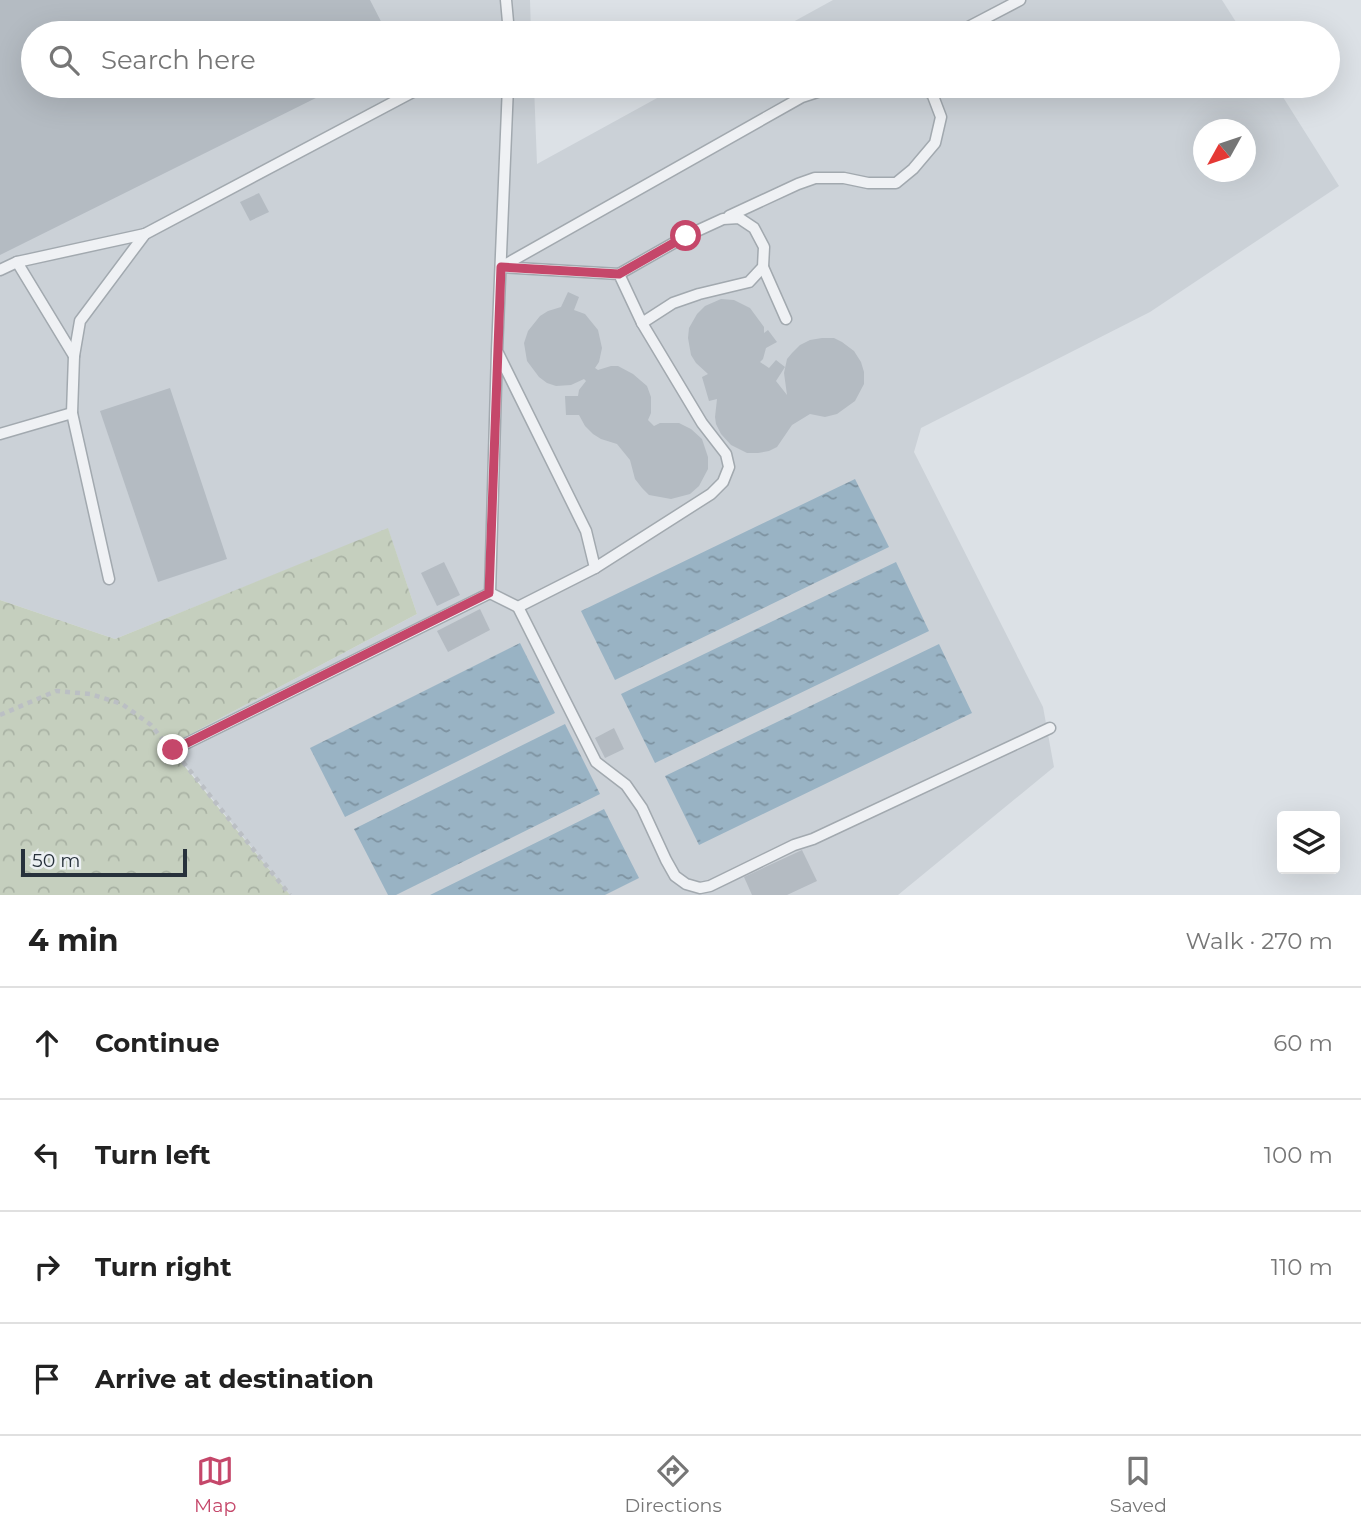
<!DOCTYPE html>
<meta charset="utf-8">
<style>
:root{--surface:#fff;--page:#f2f2f2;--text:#222;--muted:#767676;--line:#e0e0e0;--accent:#c5476a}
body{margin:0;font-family:Montserrat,sans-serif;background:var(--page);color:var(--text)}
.controls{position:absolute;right:21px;bottom:21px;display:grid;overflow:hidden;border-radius:7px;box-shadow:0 7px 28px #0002}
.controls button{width:63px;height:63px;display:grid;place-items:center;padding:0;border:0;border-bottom:2px solid var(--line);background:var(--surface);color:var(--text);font:35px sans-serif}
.compass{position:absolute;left:1193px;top:119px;width:63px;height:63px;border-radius:50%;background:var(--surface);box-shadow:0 7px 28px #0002;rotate:230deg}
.scale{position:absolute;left:21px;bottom:18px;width:166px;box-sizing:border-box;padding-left:7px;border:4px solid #27313b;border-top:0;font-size:19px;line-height:24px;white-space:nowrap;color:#27313b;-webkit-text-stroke:5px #ecf0f3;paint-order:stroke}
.stop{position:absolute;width:21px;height:21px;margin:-16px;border:5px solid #c5476a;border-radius:50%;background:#fff}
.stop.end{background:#c5476a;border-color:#fff;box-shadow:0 2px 7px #0008}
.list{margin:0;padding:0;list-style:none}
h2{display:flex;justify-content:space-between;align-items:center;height:91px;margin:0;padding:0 28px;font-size:30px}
h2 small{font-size:23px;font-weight:400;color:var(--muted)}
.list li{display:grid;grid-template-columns:46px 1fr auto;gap:21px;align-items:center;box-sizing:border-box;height:112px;padding:0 28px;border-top:2px solid var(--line)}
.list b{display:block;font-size:26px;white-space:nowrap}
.list em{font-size:23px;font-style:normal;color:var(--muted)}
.icon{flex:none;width:38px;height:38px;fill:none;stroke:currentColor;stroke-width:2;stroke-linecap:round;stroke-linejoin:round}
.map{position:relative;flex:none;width:1361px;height:895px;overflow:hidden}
.search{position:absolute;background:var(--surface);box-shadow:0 7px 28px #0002;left:21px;right:21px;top:21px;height:77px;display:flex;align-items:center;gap:18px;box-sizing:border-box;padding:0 24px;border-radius:38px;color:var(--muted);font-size:26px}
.sheet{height:539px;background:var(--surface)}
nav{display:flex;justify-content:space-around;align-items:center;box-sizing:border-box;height:98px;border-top:2px solid var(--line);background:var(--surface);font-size:19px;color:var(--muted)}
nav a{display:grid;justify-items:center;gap:4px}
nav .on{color:var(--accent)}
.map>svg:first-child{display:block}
.built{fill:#cbd1d7;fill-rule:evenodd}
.forest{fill:url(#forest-crowns)}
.water{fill:url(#water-ripples)}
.building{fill:#b4bbc2}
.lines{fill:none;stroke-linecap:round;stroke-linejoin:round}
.lane-casing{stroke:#a2a9af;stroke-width:13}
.path{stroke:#bbbfc4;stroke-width:4.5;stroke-dasharray:5 5;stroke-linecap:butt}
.lane{stroke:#eff1f4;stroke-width:10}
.route{stroke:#c5476a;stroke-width:9}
</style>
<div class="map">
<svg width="1361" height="895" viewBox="0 0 1361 895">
<defs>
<pattern id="forest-crowns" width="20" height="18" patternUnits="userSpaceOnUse" patternTransform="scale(1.75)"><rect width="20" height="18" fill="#c5cfbe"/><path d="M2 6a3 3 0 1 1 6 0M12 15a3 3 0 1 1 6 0" fill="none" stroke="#a9b2a4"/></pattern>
<pattern id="water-ripples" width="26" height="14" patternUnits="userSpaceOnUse" patternTransform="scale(1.75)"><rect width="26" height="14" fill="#99b3c4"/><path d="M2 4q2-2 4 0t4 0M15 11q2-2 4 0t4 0" fill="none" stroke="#7d92a0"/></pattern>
</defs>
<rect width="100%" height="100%" fill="#dce1e6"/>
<!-- built -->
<g class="built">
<path d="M0,0H530L531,33H33V86H534L537,164L679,86H1276L1339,186L1150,312L921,428L914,452L1043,707L1054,767L898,895H290L173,750L168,746L417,614L388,529L115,639L0,600ZM1204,130H1246V172H1204Z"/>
<polygon points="833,0 1222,0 1243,33 773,33"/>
</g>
<!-- forest -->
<polygon class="forest" points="388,528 417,614 168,746 290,895 0,895 0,600 115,639"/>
<!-- water -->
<g class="water">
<polygon points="855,479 889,547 615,680 581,611"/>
<polygon points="896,562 929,631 655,763 621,694"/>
<polygon points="520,643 555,713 345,817 310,748"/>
<polygon points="939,644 972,713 699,845 665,776"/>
<polygon points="565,724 600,794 396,895 388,895 354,829"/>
<polygon points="604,809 639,878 605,895 430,895"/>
</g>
<!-- building -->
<g class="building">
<polygon points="0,0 370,0 387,33 33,33 33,86 340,86 0,255"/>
<polygon points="259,193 269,212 250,221 240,202"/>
<polygon points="568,292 579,297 574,310 585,314 598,330 602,348 599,362 595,368 598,370 611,366 618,366 633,374 647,386 651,397 651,413 648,420 654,426 660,423 679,423 691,429 702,439 708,457 708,469 699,486 690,494 671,499 649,495 642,488 635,479 630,460 617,444 601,439 593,434 585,426 579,415 566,415 565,396 578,396 579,390 586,381 584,379 571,385 556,386 547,383 539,377 527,361 524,343 528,331 540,316 548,311 561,307"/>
<polygon points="721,299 734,300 750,308 764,327 764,333 768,330 777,342 766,348 763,359 760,362 769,368 776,360 785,367 776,381 787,395 784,373 787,359 792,353 800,345 810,340 822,338 834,338 842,342 854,351 861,362 864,372 864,384 855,401 837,414 825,417 810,414 792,425 777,447 769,451 758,453 747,453 731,445 721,434 716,424 715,417 717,399 709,401 702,377 708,374 696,363 691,355 688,338 689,328 697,314 705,306"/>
<polygon points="170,388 227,559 158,582 100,411"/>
<polygon points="444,562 460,595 437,606 421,573"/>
<polygon points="480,609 490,630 448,652 437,631"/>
<polygon points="614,728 624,749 605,758 595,738"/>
<polygon points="802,850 817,881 787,895 752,895 744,877"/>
</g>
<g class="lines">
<defs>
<g id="lane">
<polyline points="506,0 509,33"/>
<polyline points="957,33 1020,0"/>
<polyline points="729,216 798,184 815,178 844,178 868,183 896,183 913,169 935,143 941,117 933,96 925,86"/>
<polyline points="501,267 619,274 642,323 702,423 726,454 729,467 723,482 711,494 595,568"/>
<polyline points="501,267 802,97 836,86"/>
<polyline points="763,267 786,319"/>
<polyline points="0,270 17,262"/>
<polyline points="619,274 686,236 723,219 739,218 754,228 764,247 763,267 749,282 699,294 673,303 642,323"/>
<polyline points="497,351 586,531 595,568 518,607 490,593 497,351 508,86"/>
<polyline points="74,356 17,262 145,234"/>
<polyline points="0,434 72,413"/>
<polyline points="109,579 72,413 74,356 80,321 145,234 424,86"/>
<polyline points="518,607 596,762 626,785 642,808 666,860 675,876 686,884 700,888 710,886 794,845 813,839 1050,728"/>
<polyline points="173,750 490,593"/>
</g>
</defs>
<!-- lane casing -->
<use href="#lane" class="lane-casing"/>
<!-- path -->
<g class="path">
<polyline points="0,715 56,691 90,694 122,704 151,725 163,740"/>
<polyline points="183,762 290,895"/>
</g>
<!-- lane -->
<use href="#lane" class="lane"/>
</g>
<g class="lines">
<!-- route -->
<polyline class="route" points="173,750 489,593 501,267 619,274 686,236"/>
</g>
</svg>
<div class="controls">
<button><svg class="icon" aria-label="layers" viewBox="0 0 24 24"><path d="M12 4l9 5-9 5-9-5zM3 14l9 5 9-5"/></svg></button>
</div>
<svg class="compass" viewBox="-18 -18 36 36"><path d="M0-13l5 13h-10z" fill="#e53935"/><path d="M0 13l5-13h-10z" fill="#767676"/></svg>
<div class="scale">50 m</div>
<div class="stop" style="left:686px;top:236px"></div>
<div class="stop end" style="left:173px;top:750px"></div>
<div class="search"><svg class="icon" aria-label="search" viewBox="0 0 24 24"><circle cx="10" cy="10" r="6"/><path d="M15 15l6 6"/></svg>Search here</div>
</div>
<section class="sheet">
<h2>4 min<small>Walk · 270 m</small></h2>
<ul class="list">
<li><svg class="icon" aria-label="ahead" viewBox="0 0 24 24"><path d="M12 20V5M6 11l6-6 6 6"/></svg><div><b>Continue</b></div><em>60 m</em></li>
<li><svg class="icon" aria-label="left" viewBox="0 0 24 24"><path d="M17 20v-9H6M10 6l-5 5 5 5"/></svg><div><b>Turn left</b></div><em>100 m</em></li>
<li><svg class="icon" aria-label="right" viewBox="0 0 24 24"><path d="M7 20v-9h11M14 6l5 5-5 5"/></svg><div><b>Turn right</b></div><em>110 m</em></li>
<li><svg class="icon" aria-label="arrive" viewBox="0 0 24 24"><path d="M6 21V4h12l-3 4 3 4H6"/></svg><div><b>Arrive at destination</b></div></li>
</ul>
</section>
<nav>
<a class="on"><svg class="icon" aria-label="map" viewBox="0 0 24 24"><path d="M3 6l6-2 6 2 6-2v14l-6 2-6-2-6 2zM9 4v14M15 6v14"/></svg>Map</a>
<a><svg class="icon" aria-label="directions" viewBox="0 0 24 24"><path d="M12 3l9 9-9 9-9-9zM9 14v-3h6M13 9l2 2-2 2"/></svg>Directions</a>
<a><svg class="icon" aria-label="saved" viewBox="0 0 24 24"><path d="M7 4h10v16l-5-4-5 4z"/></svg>Saved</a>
</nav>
